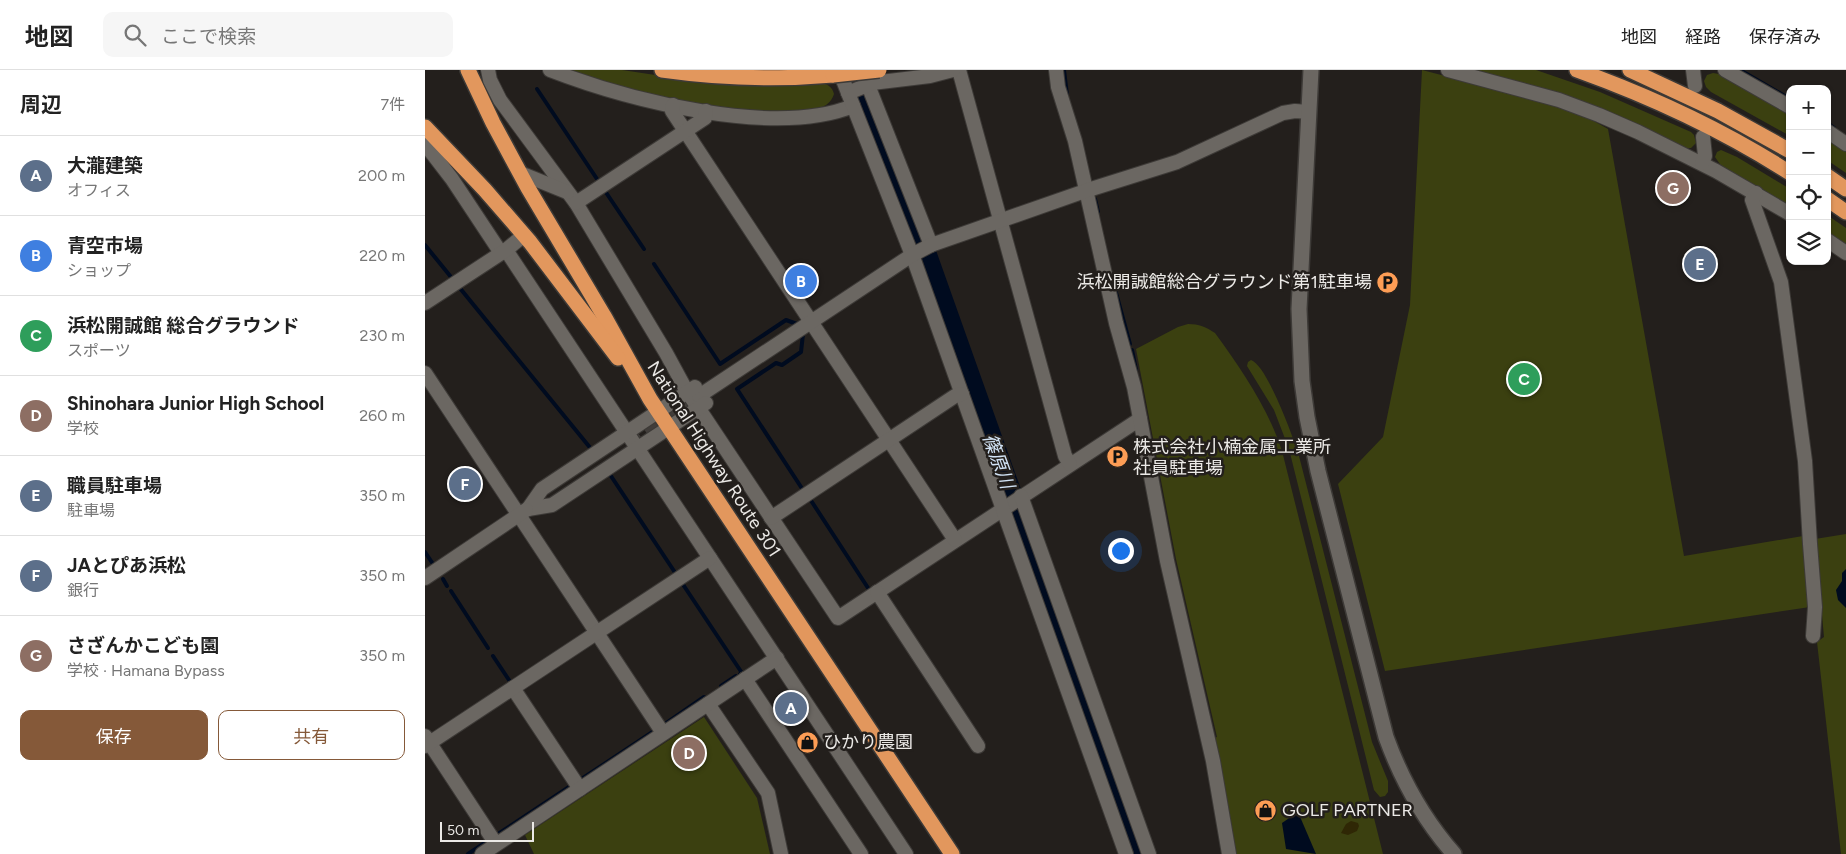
<!DOCTYPE html>
<html lang="ja">
<meta charset="utf-8">
<style>
:root{--surface:#fff;--page:#f6f6f6;--text:#222;--muted:#767676;--line:#e0e0e0;--accent:#855939}
body{margin:0;font-family:Figtree,"Noto Sans JP",sans-serif;background:var(--page);color:var(--text)}
.controls{position:absolute;right:15px;top:15px;display:grid;overflow:hidden;border-radius:10px;box-shadow:0 1px 4px #0004}
.controls button{width:45px;height:45px;display:grid;place-items:center;padding:0;border:0;border-bottom:1px solid var(--line);background:var(--surface);color:var(--text);font:25px sans-serif}
.scale{position:absolute;left:15px;bottom:12px;width:94px;box-sizing:border-box;padding-left:5px;border:2px solid #ebe9e6;border-top:0;font-size:14px;line-height:18px;white-space:nowrap;color:#ebe9e6;-webkit-text-stroke:4px #231f1c;paint-order:stroke}
.you{position:absolute;left:695px;top:480px;width:18px;height:18px;margin:-12px;border:4px solid #fff;border-radius:50%;background:#1a73e8;box-shadow:0 0 0 8px #1a73e833}
.badge{display:grid;place-items:center;width:32px;height:32px;border-radius:50%;background:var(--accent);color:#fff;font-size:16px;font-weight:700}
.pin{position:absolute;translate:-50% -50%;border:2px solid #fff;box-shadow:0 1px 5px #0006}
.list{margin:0;padding:0;list-style:none}
h2{display:flex;justify-content:space-between;align-items:center;height:65px;margin:0;padding:0 20px;font-size:21px}
h2 small{font-size:16px;font-weight:400;color:var(--muted)}
.list li{display:grid;grid-template-columns:32px 1fr auto;gap:15px;align-items:center;box-sizing:border-box;height:80px;padding:0 20px;border-top:1px solid var(--line)}
.list b{display:block;font-size:19px;white-space:nowrap}
.list p{margin:0;font-size:16px;white-space:nowrap;color:var(--muted)}
.list em{font-size:16px;font-style:normal;color:var(--muted)}
.actions{display:flex;gap:10px;padding:15px 20px}
.actions a{flex:1;padding:11px 0;border:1px solid var(--accent);border-radius:10px;text-align:center;font-size:18px;color:var(--accent)}
.actions .main{background:var(--accent);color:#fff}
.icon{flex:none;width:28px;height:28px;fill:none;stroke:currentColor;stroke-width:2;stroke-linecap:round;stroke-linejoin:round}
.map{position:relative;flex:none;width:1421px;height:784px;overflow:hidden}
header{display:flex;align-items:center;gap:30px;box-sizing:border-box;height:70px;padding:0 25px;background:var(--surface);border-bottom:1px solid var(--line)}
header strong{font-size:24px}
nav{display:flex;gap:28px;margin-inline-start:auto;font-size:18px}
.search{width:350px;height:45px;background:var(--page);display:flex;align-items:center;gap:12px;box-sizing:border-box;padding:0 18px;border-radius:10px;color:var(--muted);font-size:19px}
main{display:flex}
aside{flex:1;background:var(--surface)}
.map>svg:first-child{display:block}
.green{fill:#3b4010}
.sand{fill:#2f2705}
.water{fill:#000b1f}
.lines{fill:none;stroke-linecap:round;stroke-linejoin:round}
.stream{stroke:#000b1f;stroke-width:4}
.river{stroke:#000b1f;stroke-width:22}
.street-tunnel{stroke:#413d3a;stroke-width:14;stroke-dasharray:14 7;stroke-linecap:butt}
.street-casing{stroke:#3d3a37;stroke-width:16}
.secondary-casing{stroke:#3d3a37;stroke-width:18}
.highway-casing{stroke:#3d3a37;stroke-width:18}
.street{stroke:#6b6762;stroke-width:14}
.secondary{stroke:#6b6762;stroke-width:15}
.highway{stroke:#e2975d;stroke-width:15}
.highway-bridge-casing{stroke:#3d3a37;stroke-width:18;stroke-linecap:butt}
.highway-bridge{stroke:#e2975d;stroke-width:15}
.labels{text-anchor:middle;stroke-width:5;stroke-linejoin:round;paint-order:stroke}
.poi-label{font-size:18px;fill:#ebe9e6;stroke:#231f1c;text-anchor:start}
.street-label{font-size:18px;fill:#ebe9e6;stroke:#231f1c}
.water-label{font-size:19px;font-style:italic;fill:#d2e3f5;stroke:#231f1c}
</style>
<header>
<strong>地図</strong>
<div class="search"><svg class="icon" aria-label="search" viewBox="0 0 24 24"><circle cx="10" cy="10" r="6"/><path d="M15 15l6 6"/></svg>ここで検索</div>
<nav><a>地図</a><a>経路</a><a>保存済み</a></nav>
</header>
<main>
<aside>
<h2>周辺<small>7件</small></h2>
<ul class="list">
<li><span class="badge" style="background:#5c6f8a">A</span><div><b>大瀧建築</b><p>オフィス</p></div><em>200 m</em></li>
<li><span class="badge" style="background:#3f7fe0">B</span><div><b>青空市場</b><p>ショップ</p></div><em>220 m</em></li>
<li><span class="badge" style="background:#2e9e5b">C</span><div><b>浜松開誠館 総合グラウンド</b><p>スポーツ</p></div><em>230 m</em></li>
<li><span class="badge" style="background:#8d6e63">D</span><div><b>Shinohara Junior High School</b><p>学校</p></div><em>260 m</em></li>
<li><span class="badge" style="background:#5c6f8a">E</span><div><b>職員駐車場</b><p>駐車場</p></div><em>350 m</em></li>
<li><span class="badge" style="background:#5c6f8a">F</span><div><b>JAとぴあ浜松</b><p>銀行</p></div><em>350 m</em></li>
<li><span class="badge" style="background:#8d6e63">G</span><div><b>さざんかこども園</b><p>学校 · Hamana Bypass</p></div><em>350 m</em></li>
</ul>
<div class="actions"><a class="main">保存</a><a>共有</a></div>
</aside>
<div class="map">
<svg width="1421" height="784" viewBox="0 0 1421 784">
<rect width="100%" height="100%" fill="#231f1c"/>
<!-- green -->
<g class="green">
<path d="M142,0H197L257,9L397,13C404,15 407,17 409,24C403,43 378,41 362,41C286,42 213,23 142,0Z"/>
<polygon points="997,0 1132,35 1160,46 1183,59 1259,486 1378,466 1385,537 960,601 913,414 958,367 985,235"/>
<polygon points="1045,0 1111,0 1175,22 1266,62 1269,65 1271,73 1266,78 1260,78"/>
<polygon points="1288,3 1294,4 1365,44 1365,66 1286,22 1281,17 1279,11 1282,5"/>
<polygon points="1402,69 1421,82 1421,103 1402,90"/>
<polygon points="1296,80 1312,87 1365,119 1365,136 1297,97 1290,87 1292,82"/>
<polygon points="1402,145 1421,158 1421,175 1402,162"/>
<path d="M763,254C774,254 781,257 790,263C817,300 843,338 857,381L958,784H808L786,669L792,667L751,489L711,279L753,257Z"/>
<path d="M826,290C842,295 869,369 874,386L942,652L947,672L963,711V722L960,726L955,727L949,720L864,379L849,340L822,296L823,292Z"/>
<polygon points="1421,464 1421,784 1416,784 1392,572 1399,567 1390,469"/>
<polygon points="279,647 332,728 345,784 109,784 100,765"/>
</g>
<!-- sand -->
<polygon class="sand" points="926,751 933,753 934,756 932,761 923,765 916,763 921,754"/>
<!-- water -->
<g class="water">
<polygon points="1421,499 1421,538 1413,530 1411,520 1417,511 1417,503"/>
<polygon points="873,742 891,784 861,779 857,753"/>
</g>
<g class="lines">
<!-- stream -->
<g class="stream">
<polyline points="639,0 642,25"/>
<polyline points="1315,0 1365,29"/>
<polyline points="112,19 174,112"/>
<polyline points="1402,53 1409,58"/>
<polyline points="180,121 219,179"/>
<polyline points="670,129 673,142"/>
<polyline points="0,175 26,207"/>
<polyline points="490,175 495,172"/>
<polyline points="229,194 295,294 361,250 372,254 374,253"/>
<polyline points="34,217 167,380"/>
<polyline points="690,219 705,274"/>
<polyline points="378,264 376,282 357,295 351,293 312,319 378,420"/>
<polyline points="707,280 711,300"/>
<polyline points="184,403 251,504"/>
<polyline points="385,429 445,521"/>
<polyline points="0,482 8,494"/>
<polyline points="18,509 22,516"/>
<polyline points="257,513 317,603 315,604"/>
<polyline points="26,521 63,578"/>
<polyline points="68,586 86,613"/>
<polyline points="296,616 311,606"/>
<polyline points="240,654 279,627"/>
<polyline points="155,710 229,661"/>
<polyline points="73,764 147,715"/>
<polyline points="43,784 61,772"/>
</g>
<!-- river -->
<polyline class="river" points="427,0 501,185 714,784"/>
<!-- street-tunnel -->
<polyline class="street-tunnel" points="203,373 274,326"/>
<defs>
<g id="street">
<polyline points="63,0 65,10 75,30 151,133 241,283 260,318 413,548 715,349"/>
<path d="M125,0C203,30 349,68 428,36"/>
<polyline points="414,0 489,190 701,784"/>
<polyline points="534,0 640,386 645,394"/>
<polyline points="631,0 633,17 650,71 691,253 709,317 742,491 788,691 804,784"/>
<polyline points="1023,0 1134,30 1174,45 1213,62 1291,101 1365,144"/>
<polyline points="1268,0 1270,16"/>
<polyline points="1300,0 1365,37"/>
<polyline points="443,15 506,175"/>
<polyline points="423,23 447,13 505,6 528,0"/>
<polyline points="248,35 247,41 530,470"/>
<polyline points="1402,61 1421,74"/>
<polyline points="0,74 27,109 76,183"/>
<polyline points="1277,93 1280,86 1278,67"/>
<polyline points="95,103 142,122"/>
<polyline points="1331,123 1327,130 1356,212 1380,391 1385,474 1390,537 1388,566"/>
<polyline points="151,133 280,48 281,41"/>
<polyline points="1402,170 1421,183"/>
<polyline points="81,180 481,784"/>
<polyline points="0,233 81,180 99,165"/>
<polyline points="0,303 238,663"/>
<polyline points="274,326 487,185 506,175 663,120 752,92 858,43 870,41 884,42"/>
<polyline points="596,426 724,784"/>
<polyline points="103,439 127,435 281,333"/>
<polyline points="103,439 117,419 270,317"/>
<polyline points="346,448 530,326 537,324"/>
<polyline points="0,508 101,440"/>
<polyline points="452,522 553,676"/>
<polyline points="320,609 436,784"/>
<polyline points="88,618 155,719"/>
<polyline points="283,634 343,723 356,784"/>
<polyline points="0,666 71,774"/>
<polyline points="0,676 285,488"/>
<polyline points="57,784 352,588"/>
</g>
<path id="secondary" d="M886,0L874,239L877,311L882,347L893,401L961,667C977,711 999,750 1029,784"/>
<g id="highway">
<polyline points="43,0 68,53 103,118 179,246 225,329 527,784"/>
<path d="M237,0C294,8 351,10 408,5"/>
<path d="M1152,0C1227,27 1298,60 1365,103"/>
<polyline points="1205,0 1293,41 1365,81"/>
<polyline points="0,57 60,120 105,172 193,288"/>
<polyline points="1402,106 1421,119"/>
<polyline points="1402,129 1421,142"/>
</g>
</defs>
<!-- street casing -->
<use href="#street" class="street-casing"/>
<!-- secondary casing -->
<use href="#secondary" class="secondary-casing"/>
<!-- highway casing -->
<use href="#highway" class="highway-casing"/>
<!-- street -->
<use href="#street" class="street"/>
<!-- secondary -->
<use href="#secondary" class="secondary"/>
<!-- highway -->
<use href="#highway" class="highway"/>
<defs>
<polyline id="highway-bridge" points="408,5 454,0"/>
</defs>
<!-- highway-bridge casing -->
<use href="#highway-bridge" class="highway-bridge-casing"/>
<!-- highway-bridge -->
<use href="#highway-bridge" class="highway-bridge"/>
</g>
<!-- icons -->
<defs>
<symbol id="parking-disc" viewBox="-11 -11 22 22"><circle r="9.5" fill="#fd9d55" stroke="#231f1c"/><path d="M-3.5-5.5H1a3.5 3.5 0 0 1 0 7H-1V5.5H-3.5ZM-1-3.4V-.6H.8a1.4 1.4 0 0 0 0-2.8Z" fill="#111"/></symbol>
<symbol id="shop-disc" viewBox="-11 -11 22 22"><circle r="9.5" fill="#fd9d55" stroke="#231f1c"/><path d="M-5-2.5h2.3a2.7 3.5 0 0 1 5.4 0H5L5.5 6h-11ZM-1.5-2.5h3a1.5 2.3 0 0 0-3 0Z" fill="#111"/></symbol>
</defs>
<g fill-rule="evenodd">
<use href="#parking-disc" x="950" y="200" width="25" height="25"/>
<use href="#parking-disc" x="680" y="374" width="25" height="25"/>
<use href="#shop-disc" x="370" y="660" width="25" height="25"/>
<use href="#shop-disc" x="828" y="728" width="25" height="25"/>
</g>
<g class="labels">
<!-- poi labels -->
<g class="poi-label">
<text x="947" y="218" text-anchor="end">浜松開誠館総合グラウンド第1駐車場</text>
<text x="708" y="383">株式会社小楠金属工業所<tspan x="708" dy="21">社員駐車場</tspan></text>
<text x="398" y="678">ひかり農園</text>
<text x="857" y="746">GOLF PARTNER</text>
</g>
<!-- street labels -->
<g class="street-label">
<text transform="translate(289 389) rotate(57)" y="6">National Highway Route 301</text>
</g>
<!-- water labels -->
<g class="water-label">
<text transform="translate(574 391) rotate(70)" y="7">篠原川</text>
</g>
</g>
</svg>
<div class="controls">
<button>+</button>
<button>−</button>
<button><svg class="icon" aria-label="locate" viewBox="0 0 24 24"><circle cx="12" cy="12" r="6"/><path d="M12 2v4M12 18v4M2 12h4M18 12h4"/></svg></button>
<button><svg class="icon" aria-label="layers" viewBox="0 0 24 24"><path d="M12 4l9 5-9 5-9-5zM3 14l9 5 9-5"/></svg></button>
</div>
<div class="scale">50 m</div>
<div class="you"></div>
<div class="pin badge" style="left:366px;top:638px;background:#5c6f8a">A</div>
<div class="pin badge" style="left:376px;top:211px;background:#3f7fe0">B</div>
<div class="pin badge" style="left:1099px;top:309px;background:#2e9e5b">C</div>
<div class="pin badge" style="left:264px;top:683px;background:#8d6e63">D</div>
<div class="pin badge" style="left:1275px;top:194px;background:#5c6f8a">E</div>
<div class="pin badge" style="left:40px;top:414px;background:#5c6f8a">F</div>
<div class="pin badge" style="left:1248px;top:118px;background:#8d6e63">G</div>
</div>
</main>
